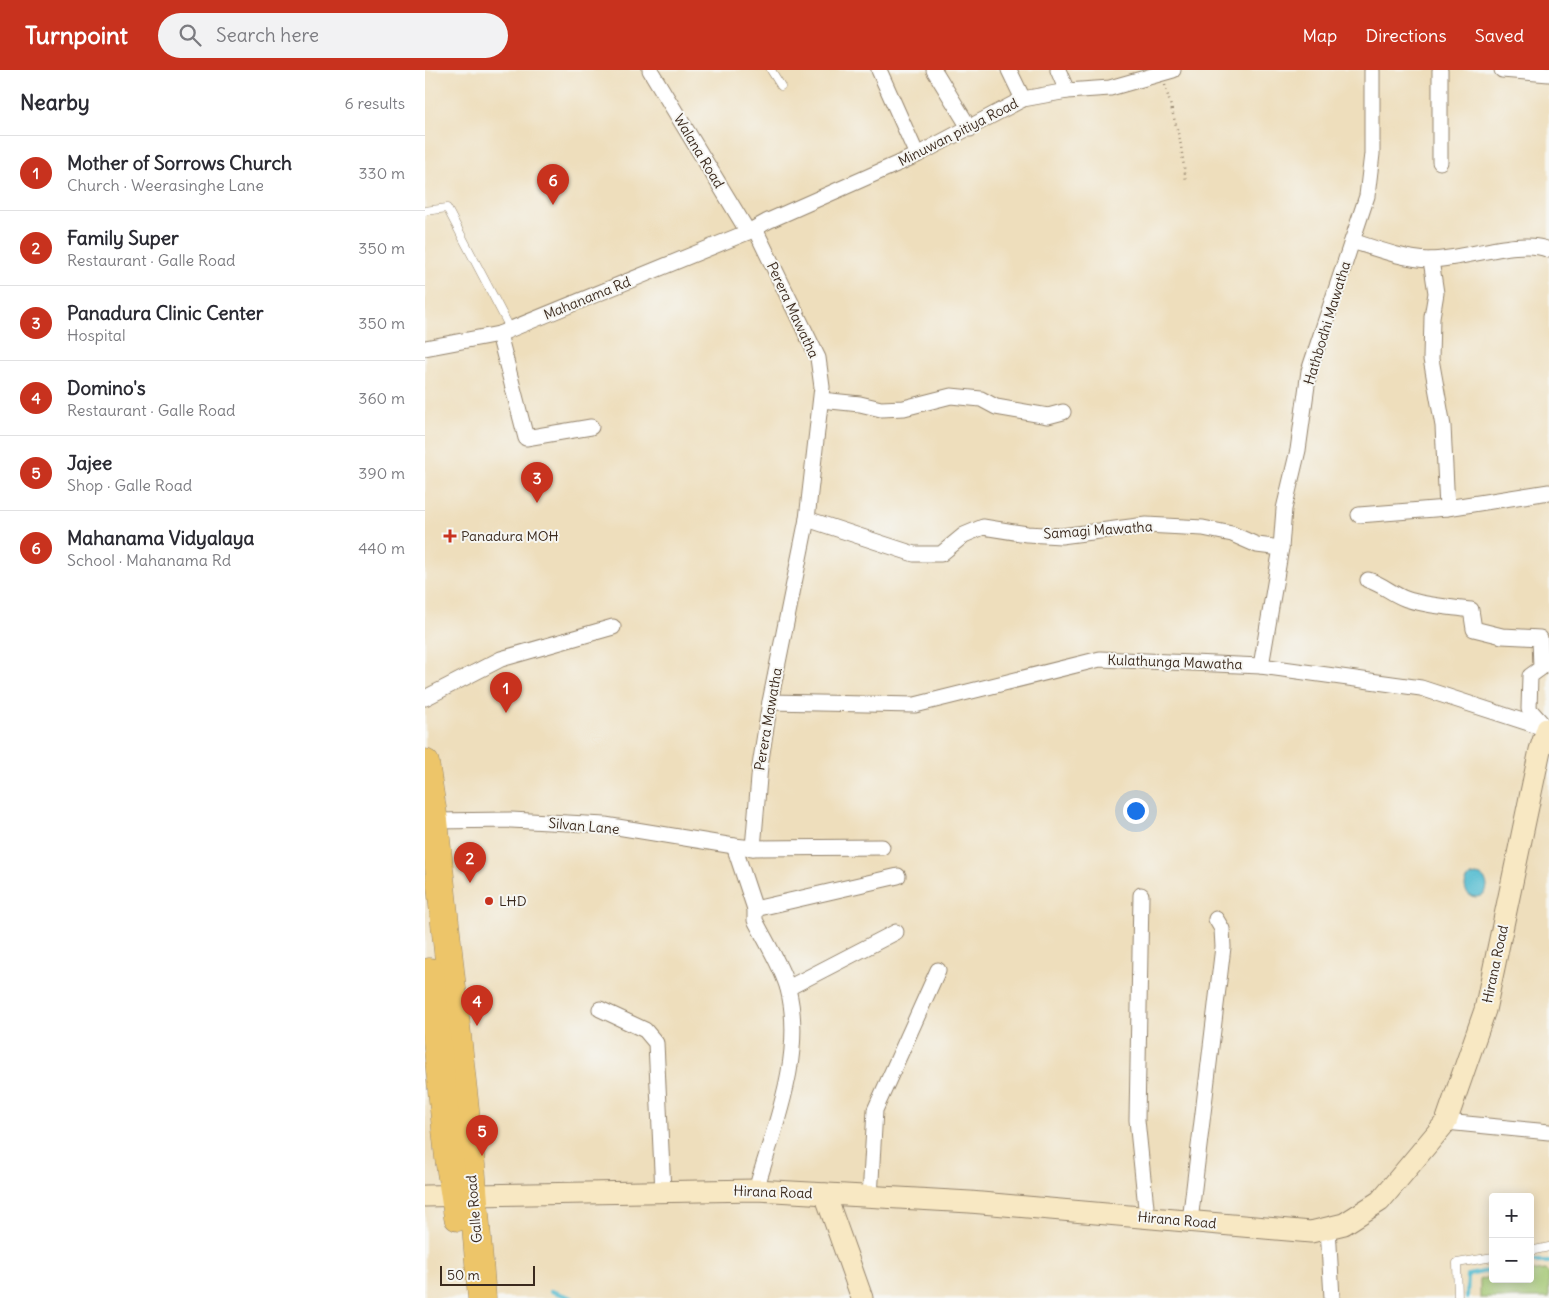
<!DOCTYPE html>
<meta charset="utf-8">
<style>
:root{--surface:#fff;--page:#f2f2f3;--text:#2b2b33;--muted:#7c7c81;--line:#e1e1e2;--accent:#c8321e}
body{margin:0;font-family:Delius,sans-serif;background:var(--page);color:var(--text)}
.controls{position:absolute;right:15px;bottom:15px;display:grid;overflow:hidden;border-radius:5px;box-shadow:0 2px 12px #0003}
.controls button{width:45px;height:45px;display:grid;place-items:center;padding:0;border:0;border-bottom:1px solid var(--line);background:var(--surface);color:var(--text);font:25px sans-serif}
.scale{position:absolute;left:15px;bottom:12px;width:95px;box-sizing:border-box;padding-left:5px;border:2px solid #3b2a1e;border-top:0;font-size:14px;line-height:18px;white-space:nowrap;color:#3b2a1e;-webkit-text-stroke:4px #f6f6f2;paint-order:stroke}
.you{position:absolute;left:710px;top:740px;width:18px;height:18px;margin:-12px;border:4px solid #fff;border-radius:50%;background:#1a73e8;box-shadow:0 0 0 8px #1a73e833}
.badge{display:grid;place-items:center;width:32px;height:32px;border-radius:50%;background:var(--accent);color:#fff;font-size:16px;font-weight:700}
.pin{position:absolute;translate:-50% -41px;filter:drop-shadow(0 1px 2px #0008)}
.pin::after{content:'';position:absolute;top:26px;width:18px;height:15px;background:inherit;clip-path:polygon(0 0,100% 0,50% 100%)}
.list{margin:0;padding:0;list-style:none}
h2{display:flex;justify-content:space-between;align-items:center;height:65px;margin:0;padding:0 20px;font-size:21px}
h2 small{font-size:16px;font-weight:400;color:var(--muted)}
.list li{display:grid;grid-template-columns:32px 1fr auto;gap:15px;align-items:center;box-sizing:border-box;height:75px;padding:0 20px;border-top:1px solid var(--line)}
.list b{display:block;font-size:19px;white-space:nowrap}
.list p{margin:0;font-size:16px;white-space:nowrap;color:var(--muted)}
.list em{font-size:16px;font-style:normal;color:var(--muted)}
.icon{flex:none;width:28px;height:28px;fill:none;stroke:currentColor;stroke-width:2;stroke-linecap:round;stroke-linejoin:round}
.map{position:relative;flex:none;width:1124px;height:1228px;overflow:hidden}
header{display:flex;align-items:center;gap:30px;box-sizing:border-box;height:70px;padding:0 25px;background:var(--accent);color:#fff}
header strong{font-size:24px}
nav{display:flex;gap:28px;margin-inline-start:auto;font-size:18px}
.search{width:350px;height:45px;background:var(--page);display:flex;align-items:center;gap:12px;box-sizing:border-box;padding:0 18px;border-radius:28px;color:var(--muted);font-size:19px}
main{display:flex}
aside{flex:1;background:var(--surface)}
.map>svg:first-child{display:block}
.green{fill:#a1c670;stroke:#6e7847}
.water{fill:#53bcd0;stroke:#477377}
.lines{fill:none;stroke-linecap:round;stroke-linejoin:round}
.stream{stroke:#53bcd0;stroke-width:4}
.lane-casing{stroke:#94846d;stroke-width:9}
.street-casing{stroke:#94846d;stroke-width:17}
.secondary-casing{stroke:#94846d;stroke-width:23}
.highway-casing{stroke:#94846d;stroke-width:29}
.path{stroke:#94846d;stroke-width:2.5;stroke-dasharray:1 4;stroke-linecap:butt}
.lane{stroke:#fff;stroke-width:8}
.street{stroke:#fff;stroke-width:15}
.secondary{stroke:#f8e8c3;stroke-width:21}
.highway{stroke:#edc569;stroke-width:28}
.poi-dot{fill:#c8321e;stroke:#f6f6f2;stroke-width:2}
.labels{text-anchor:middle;stroke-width:4;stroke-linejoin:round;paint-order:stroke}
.street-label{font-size:14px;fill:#3b2a1e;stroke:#f6f6f2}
.poi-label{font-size:14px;fill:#3b2a1e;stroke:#f6f6f2;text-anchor:start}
</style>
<header>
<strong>Turnpoint</strong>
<div class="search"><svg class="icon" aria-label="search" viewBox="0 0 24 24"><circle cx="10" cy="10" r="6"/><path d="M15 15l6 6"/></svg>Search here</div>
<nav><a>Map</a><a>Directions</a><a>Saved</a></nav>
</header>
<main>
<aside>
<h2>Nearby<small>6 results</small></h2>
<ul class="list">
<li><span class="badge">1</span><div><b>Mother of Sorrows Church</b><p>Church · Weerasinghe Lane</p></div><em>330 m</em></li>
<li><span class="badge">2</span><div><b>Family Super</b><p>Restaurant · Galle Road</p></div><em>350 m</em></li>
<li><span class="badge">3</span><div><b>Panadura Clinic Center</b><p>Hospital</p></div><em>350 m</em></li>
<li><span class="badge">4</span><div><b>Domino's</b><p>Restaurant · Galle Road</p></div><em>360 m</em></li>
<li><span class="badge">5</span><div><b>Jajee</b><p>Shop · Galle Road</p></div><em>390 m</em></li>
<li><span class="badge">6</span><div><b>Mahanama Vidyalaya</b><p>School · Mahanama Rd</p></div><em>440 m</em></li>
</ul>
</aside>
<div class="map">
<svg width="1124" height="1228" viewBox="0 0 1124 1228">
<rect width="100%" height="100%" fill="#f6f6f2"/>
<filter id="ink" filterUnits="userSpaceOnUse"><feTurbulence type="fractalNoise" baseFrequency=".02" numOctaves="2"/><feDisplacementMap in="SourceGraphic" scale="10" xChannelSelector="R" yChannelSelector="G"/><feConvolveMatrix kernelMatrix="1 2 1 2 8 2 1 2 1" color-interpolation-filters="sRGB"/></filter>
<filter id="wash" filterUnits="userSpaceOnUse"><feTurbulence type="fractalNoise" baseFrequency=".0096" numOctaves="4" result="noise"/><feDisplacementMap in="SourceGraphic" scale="20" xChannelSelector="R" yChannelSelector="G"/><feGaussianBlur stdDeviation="1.12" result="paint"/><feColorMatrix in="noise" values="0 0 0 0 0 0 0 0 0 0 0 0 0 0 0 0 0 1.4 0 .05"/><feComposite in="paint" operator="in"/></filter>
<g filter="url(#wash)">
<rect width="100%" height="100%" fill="#eedebc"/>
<!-- green -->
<polygon class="green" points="1120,1200 1124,1203 1124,1228 1055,1228 1055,1209 1068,1207 1068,1209 1105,1209 1105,1202"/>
<!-- water -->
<circle class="water" cx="1051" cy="816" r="11"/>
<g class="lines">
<!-- stream -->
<g class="stream">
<polyline points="1105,1192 1124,1192"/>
<polyline points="126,1221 147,1228"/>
<polyline points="1042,1228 1043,1205 1068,1200"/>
</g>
</g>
</g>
<g filter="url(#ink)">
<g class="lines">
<defs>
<g id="lane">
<polyline points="346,0 356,16"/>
<polyline points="0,141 22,138 86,260"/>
<polyline points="1105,1181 1124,1177"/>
<polyline points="1033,1228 1032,1193 1068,1187"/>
</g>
<g id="street">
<polyline points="225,0 323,162"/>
<polyline points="454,0 492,85"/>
<polyline points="509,0 545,59"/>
<polyline points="584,0 598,29"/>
<polyline points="633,0 642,21"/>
<polyline points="1015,0 1015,92"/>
<polyline points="1077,0 1124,4"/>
<path d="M330,159L393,288L397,317L382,449L345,632L335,696L328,778L309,776L330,839V850C340,870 358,899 363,919C380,985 349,1057 331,1120"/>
<path d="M927,171C952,179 978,189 1005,190C1038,190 1095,167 1124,180"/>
<polyline points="1006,190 1011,223 1007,247 1006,289 1018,356 1022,438"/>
<polyline points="74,264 101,368 166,357"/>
<polyline points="0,278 74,264 323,162 343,151 492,85 598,29 642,21 685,18 748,0"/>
<polyline points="396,330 435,334 456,339 479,338 526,326 556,329 571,337 623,346 638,342"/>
<polyline points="934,445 1022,438 1124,422"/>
<polyline points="382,449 489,484 516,484 539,465 558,457 602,464 636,466 721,455 778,458 807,464 832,475 856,478"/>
<path d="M943,510C957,514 967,524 981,529C1001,536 1025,537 1046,540L1049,559L1077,566L1115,568L1116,598L1105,606L1104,639L1121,658"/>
<polyline points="836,596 856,478 859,439 873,380 884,301 942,126 947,84 947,0"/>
<polyline points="0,628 76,589 188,557"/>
<polyline points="345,632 490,635 675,589 836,596 996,618 1122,659"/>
<polyline points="9,751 86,750 180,755 309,776"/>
<polyline points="328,778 457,777"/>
<polyline points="716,825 712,1050 722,1147"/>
<polyline points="330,839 473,806"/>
<polyline points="363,918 471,862"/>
<polyline points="175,939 220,960 231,973 238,1122"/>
<polyline points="1021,1052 1124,1062"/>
<polyline points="445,1127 450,1040 513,900"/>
<polyline points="765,1151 798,877 797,859 791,849"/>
<polyline points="903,1158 907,1228"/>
</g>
<g id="secondary">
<polyline points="400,1124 437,1228"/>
<polyline points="0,1126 331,1120 545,1132 886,1162 919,1154 955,1131 1021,1052 1060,940 1115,680 1122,659 1124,659"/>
</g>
<g id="highway">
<polyline points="0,693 9,751 46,1095 57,1228"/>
<polyline points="5,902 24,1088 33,1147"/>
</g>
</defs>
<!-- lane casing -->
<use href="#lane" class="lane-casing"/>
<!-- street casing -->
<use href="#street" class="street-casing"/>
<!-- secondary casing -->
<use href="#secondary" class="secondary-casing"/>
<!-- highway casing -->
<use href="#highway" class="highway-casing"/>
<!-- path -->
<polyline class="path" points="740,15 755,70 761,110"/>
<!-- lane -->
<use href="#lane" class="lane"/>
<!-- street -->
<use href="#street" class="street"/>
<!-- secondary -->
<use href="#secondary" class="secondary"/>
<!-- highway -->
<use href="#highway" class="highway"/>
</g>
</g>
<!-- markers -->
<g class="poi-dot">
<path d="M22.5 458.5h5v5h5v5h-5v5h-5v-5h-5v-5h5z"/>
<circle cx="64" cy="831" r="5"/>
</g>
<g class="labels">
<!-- street labels -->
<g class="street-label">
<text transform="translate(533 62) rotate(-27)" y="5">Minuwan pitiya Road</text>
<text transform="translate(274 81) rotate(59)" y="5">Walana Road</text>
<text transform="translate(162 228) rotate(-22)" y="5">Mahanama Rd</text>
<text transform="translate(368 240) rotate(65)" y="5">Perera Mawatha</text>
<text transform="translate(902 253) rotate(-73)" y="5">Hathbodhi Mawatha</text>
<text transform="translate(673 460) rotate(-4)" y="5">Samagi Mawatha</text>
<text transform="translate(750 592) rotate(2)" y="5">Kulathunga Mawatha</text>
<text transform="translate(343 649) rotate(-80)" y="5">Perera Mawatha</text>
<text transform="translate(159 756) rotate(5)" y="5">Silvan Lane</text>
<text transform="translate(1070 894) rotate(-78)" y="5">Hirana Road</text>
<text transform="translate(348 1122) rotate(2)" y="5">Hirana Road</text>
<text transform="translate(49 1139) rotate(-95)" y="5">Galle Road</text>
<text transform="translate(752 1150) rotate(5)" y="5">Hirana Road</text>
</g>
<!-- poi labels -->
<g class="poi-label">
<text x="36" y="471">Panadura MOH</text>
<text x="74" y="836">LHD</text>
</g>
</g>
</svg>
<div class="controls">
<button>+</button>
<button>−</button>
</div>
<div class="scale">50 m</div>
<div class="you"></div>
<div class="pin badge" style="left:81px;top:643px">1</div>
<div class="pin badge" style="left:45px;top:813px">2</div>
<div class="pin badge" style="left:112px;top:433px">3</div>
<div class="pin badge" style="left:52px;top:956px">4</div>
<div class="pin badge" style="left:57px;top:1086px">5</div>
<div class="pin badge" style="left:128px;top:135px">6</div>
</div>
</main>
